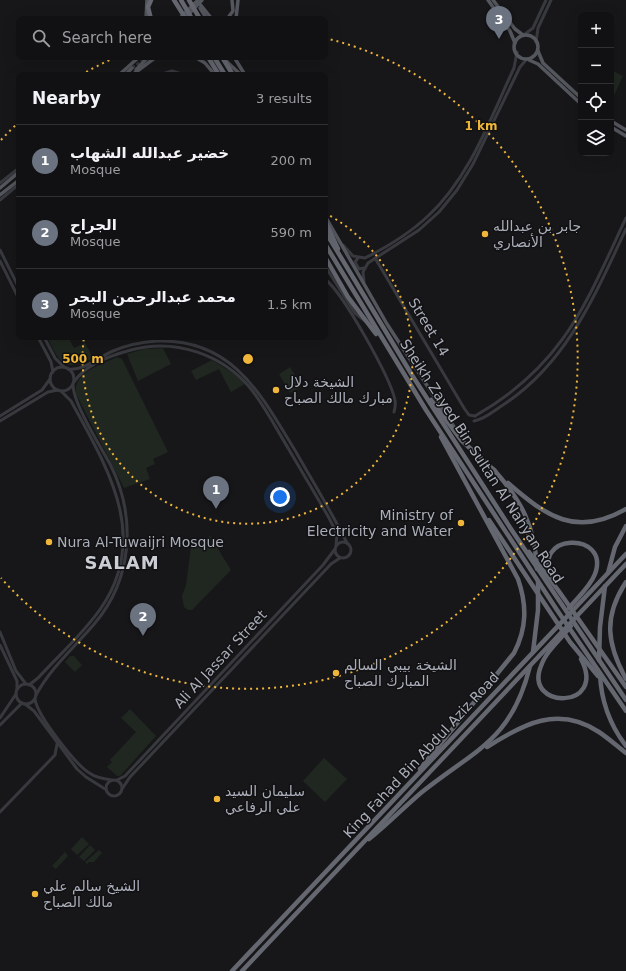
<!DOCTYPE html>
<meta charset="utf-8">
<style>
:root{--surface:#111113;--page:#1a1a1c;--text:#f1f3f6;--muted:#9c9da0;--line:#303133;--accent:#ea580c}
body{margin:0;font-family:"DejaVu Sans",Vazirmatn,sans-serif;background:var(--page);color:var(--text)}
.controls{position:absolute;right:12px;top:12px;display:grid;overflow:hidden;border-radius:8px;box-shadow:0 4px 16px #0002}
.controls button{width:36px;height:36px;display:grid;place-items:center;padding:0;border:0;border-bottom:1px solid var(--line);background:var(--surface);color:var(--text);font:20px sans-serif}
.you{position:absolute;left:280px;top:497px;width:14px;height:14px;margin:-10px;border:3px solid #fff;border-radius:50%;background:#1a73e8;box-shadow:0 0 0 6px #1a73e833}
.badge{display:grid;place-items:center;width:26px;height:26px;border-radius:50%;background:var(--accent);color:#fff;font-size:13px;font-weight:700}
.pin{position:absolute;translate:-50% -33px;filter:drop-shadow(0 1px 2px #0008)}
.pin::after{content:'';position:absolute;top:21px;width:14px;height:12px;background:inherit;clip-path:polygon(0 0,100% 0,50% 100%)}
.list{margin:0;padding:0;list-style:none}
h2{display:flex;justify-content:space-between;align-items:center;height:52px;margin:0;padding:0 16px;font-size:17px}
h2 small{font-size:13px;font-weight:400;color:var(--muted)}
.list li{display:grid;grid-template-columns:26px 1fr auto;gap:12px;align-items:center;box-sizing:border-box;height:72px;padding:0 16px;border-top:1px solid var(--line)}
.list b{display:block;font-size:15px;white-space:nowrap}
.list p{margin:0;font-size:13px;white-space:nowrap;color:var(--muted)}
.list em{font-size:13px;font-style:normal;color:var(--muted)}
.icon{flex:none;width:22px;height:22px;fill:none;stroke:currentColor;stroke-width:2;stroke-linecap:round;stroke-linejoin:round}
.map{position:relative;flex:none;width:626px;height:971px;overflow:hidden}
.search{position:absolute;background:var(--surface);box-shadow:0 4px 16px #0002;left:16px;top:16px;width:312px;height:44px;display:flex;align-items:center;gap:10px;box-sizing:border-box;padding:0 14px;border-radius:8px;color:var(--muted);font-size:15px}
.panel{position:absolute;background:var(--surface);box-shadow:0 4px 16px #0002;left:16px;top:72px;width:312px;height:268px;border-radius:8px}
.map>svg:first-child{display:block}
.green{fill:#1f2720}
.lines{fill:none;stroke-linecap:round;stroke-linejoin:round}
.major-tunnel{stroke:#343539;stroke-width:3.5;stroke-dasharray:3.5 2;stroke-linecap:butt}
.minor{stroke:#38393e;stroke-width:3}
.major{stroke:#54565d;stroke-width:3.5}
.highway{stroke:#64676f;stroke-width:4.5}
.ring{fill:none;stroke:#efb63a;stroke-width:2;stroke-dasharray:2 4}
.poi-dot{fill:#efb63a;stroke:#121214;stroke-width:1.5}
.labels{text-anchor:middle;stroke-width:3;stroke-linejoin:round;paint-order:stroke}
.poi-label{font-size:14px;fill:#aaaeb9;stroke:#121214;text-anchor:start}
.street-label{font-size:14px;fill:#aaaeb9;stroke:#121214}
.district-label{font-size:18px;font-weight:bold;letter-spacing:1px;fill:#cbcdd5;stroke:#121214}
.centre{fill:#efb63a;stroke:#121214;stroke-width:2}
.ring-label{font-size:12px;text-anchor:middle;font-weight:bold;fill:#efb63a;stroke:#121214;stroke-width:3;stroke-linejoin:round;paint-order:stroke}
</style>
<div class="map">
<svg width="626" height="971" viewBox="0 0 626 971">
<rect width="100%" height="100%" fill="#171719"/>
<!-- green -->
<g class="green">
<polygon points="611,70 623,76 612,100 611,100"/>
<path d="M47,337H68L74,348L85,343L93,358C63,373 60,363 47,337Z"/>
<polygon points="163,348 171,364 138,381 127,354 144,349"/>
<path d="M117,357L122,359L168,452L153,459L155,464L146,468L150,479L124,488L76,394C73,372 101,365 117,357Z"/>
<polygon points="212,360 234,374 245,384 231,392 219,369 196,380 191,371"/>
<polygon points="290,367 298,380 296,382 299,388 290,393 279,374"/>
<polygon points="210,536 231,570 192,610 188,610 184,607 182,596 186,585 191,547"/>
<polygon points="70,656 74,656 82,665 75,672 65,662"/>
<polygon points="130,709 156,736 120,776 117,776 107,767 112,762 110,760 136,732 121,718"/>
<polygon points="324,758 347,779 325,802 303,781"/>
<polygon points="82,837 89,844 77,855 71,849"/>
<polygon points="90,845 95,850 84,861 79,857"/>
<polygon points="99,850 102,853 94,862 89,862 87,864 85,862"/>
<polygon points="65,852 68,856 56,869 52,866"/>
</g>
<g class="lines">
<!-- major-tunnel -->
<polyline class="major-tunnel" points="132,68 144,60"/>
<!-- minor -->
<g class="minor">
<polyline points="525,34 533,28 546,0"/>
<polyline points="536,42 538,28 551,0"/>
<polyline points="159,75 172,71 185,75"/>
<polyline points="0,183 19,168"/>
<polyline points="0,200 19,184"/>
<path d="M343,245L353,256L365,258C387,247 409,234 428,216C470,177 490,119 514,68L517,52"/>
<polyline points="0,250 19,288"/>
<polyline points="358,258 355,262 359,269 364,268"/>
<polyline points="375,258 464,408 469,415 475,416"/>
<polyline points="0,261 19,299"/>
<polyline points="325,266 355,313 365,321"/>
<path d="M325,279C343,293 390,377 395,400C396,404 395,408 394,412"/>
<polyline points="364,282 363,272 368,263 419,230 439,212 457,190 473,164 520,67 526,60"/>
<polyline points="38,337 51,362 53,372"/>
<polyline points="44,337 55,358 64,367"/>
<circle cx="62" cy="379" r="12"/>
<path d="M68,369C84,371 99,357 113,351C127,345 142,342 157,341C234,338 262,397 296,452C313,482 331,511 347,543"/>
<path d="M74,382C85,365 112,355 131,350C175,338 222,354 251,389C265,407 276,428 288,448C302,472 316,495 329,518L337,534L336,546"/>
<polyline points="0,416 42,390 50,379"/>
<path d="M475,416C564,365 585,305 626,218"/>
<polyline points="0,421 48,392 58,390"/>
<path d="M474,421C484,420 495,410 503,405C567,363 595,295 626,229"/>
<circle cx="343" cy="550" r="8"/>
<polyline points="0,632 16,671 26,684"/>
<polyline points="0,645 17,681 17,689"/>
<circle cx="26" cy="694" r="10"/>
<path d="M29,685L38,678C59,655 84,633 101,608C151,535 106,466 71,401L61,391"/>
<path d="M36,695C51,667 75,647 95,623C133,578 136,517 111,466C102,449 72,402 73,384"/>
<path d="M35,699C37,715 76,766 91,774C97,778 105,779 112,780"/>
<polyline points="25,704 34,711 77,769 86,777 105,789"/>
<polyline points="0,718 16,694"/>
<polyline points="0,725 22,703"/>
<circle cx="114" cy="788" r="8"/>
<polyline points="117,780 125,776 323,565 335,549"/>
<polyline points="122,789 130,777 331,564 340,558"/>
<polyline points="0,812 55,755 57,744"/>
</g>
<!-- major -->
<g class="major">
<polyline points="488,0 510,31 515,43"/>
<polyline points="493,0 515,29 523,35"/>
<polyline points="199,3 212,19"/>
<polyline points="200,8 207,19"/>
<polyline points="146,19 147,0"/>
<polyline points="179,19 198,0"/>
<polyline points="184,19 202,0"/>
<polyline points="227,19 233,11 232,0"/>
<polyline points="236,19 238,0"/>
<circle cx="526" cy="47" r="12"/>
<polyline points="538,51 543,63 581,98"/>
<polyline points="195,57 205,63 215,75"/>
<polyline points="234,57 245,75"/>
<polyline points="224,59 241,75"/>
<polyline points="529,60 538,64 581,104"/>
<polyline points="136,70 148,57"/>
<polyline points="119,75 139,57"/>
<polyline points="125,75 132,68"/>
<polyline points="132,75 156,57"/>
<polyline points="611,121 626,130"/>
<polyline points="611,127 626,136"/>
<polyline points="0,188 19,172"/>
<polyline points="0,195 19,180"/>
<polyline points="325,216 387,324 456,430"/>
</g>
<!-- highway -->
<g class="highway">
<polyline points="174,0 186,19"/>
<polyline points="181,0 192,19"/>
<polyline points="189,0 200,19"/>
<polyline points="151,19 148,7 151,0"/>
<polyline points="208,57 219,75"/>
<polyline points="214,57 225,75"/>
<polyline points="222,57 233,75"/>
<polyline points="325,221 338,249"/>
<polyline points="325,231 412,375 511,529 626,700"/>
<polyline points="325,244 426,410 557,610 626,711"/>
<polyline points="325,257 348,297 376,334"/>
<polyline points="431,400 461,440 495,471"/>
<path d="M494,470C522,501 535,527 537,569"/>
<path d="M508,483C546,516 576,538 626,509"/>
<polyline points="489,520 570,642 598,676"/>
<polyline points="529,552 558,590 626,687"/>
<polyline points="608,573 615,547 626,526"/>
<path d="M553,579C528,533 611,530 595,574C590,587 577,598 569,608"/>
<path d="M626,582C603,617 607,644 626,679"/>
<path d="M571,626C561,639 546,651 541,666C523,710 608,710 581,659"/>
<polyline points="533,652 538,610 538,582"/>
<polyline points="599,660 600,627 605,586"/>
<path d="M600,674C601,700 610,725 626,746"/>
<path d="M487,747C523,724 558,705 599,732C608,738 617,746 626,753"/>
<path d="M420,769L514,653C527,628 527,605 518,579L441,437"/>
<path d="M369,839C388,824 404,807 422,792C476,749 512,740 530,666"/>
<polyline points="232,971 626,554"/>
<polyline points="242,971 626,564"/>
</g>
</g>
<!-- distance rings -->
<g class="ring">
<path d="M325 213A165 165 0 1 1 84 337"/>
<path d="M1 140A330 330 0 0 1 19 122M81 75A330 330 0 0 1 114 58M325 38A330 330 0 1 1 1 578"/>
</g>
<!-- markers -->
<g class="poi-dot">
<circle cx="485" cy="234" r="4"/>
<circle cx="276" cy="390" r="4"/>
<circle cx="461" cy="523" r="4"/>
<circle cx="49" cy="542" r="4"/>
<circle cx="336" cy="673" r="4"/>
<circle cx="217" cy="799" r="4"/>
<circle cx="35" cy="894" r="4"/>
</g>
<g class="labels">
<!-- poi labels -->
<g class="poi-label">
<text x="493" y="231">جابر بن عبدالله<tspan x="493" dy="16">الأنصاري</tspan></text>
<text x="284" y="387">الشيخة دلال<tspan x="284" dy="16">مبارك مالك الصباح</tspan></text>
<text x="453" y="520" text-anchor="end">Ministry of<tspan x="453" dy="16">Electricity and Water</tspan></text>
<text x="57" y="547">Nura Al-Tuwaijri Mosque</text>
<text x="344" y="670">الشيخة بيبي السالم<tspan x="344" dy="16">المبارك الصباح</tspan></text>
<text x="225" y="796">سليمان السيد<tspan x="225" dy="16">علي الرفاعي</tspan></text>
<text x="43" y="891">الشيخ سالم علي<tspan x="43" dy="16">مالك الصباح</tspan></text>
</g>
<!-- street labels -->
<g class="street-label">
<text transform="translate(429 327) rotate(59)" y="5">Street 14</text>
<text transform="translate(482 461) rotate(57)" y="5">Sheikh Zayed Bin Sultan Al Nahyan Road</text>
<text transform="translate(220 659) rotate(-47)" y="5">Ali Al Jassar Street</text>
<text transform="translate(421 755) rotate(-47)" y="5">King Fahad Bin Abdul Aziz Road</text>
</g>
<!-- district labels -->
<g class="district-label">
<text x="122" y="569">SALAM</text>
</g>
</g>
<circle cx="248" cy="359" r="6" class="centre"/>
<g class="ring-label">
<text x="481" y="130">1 km</text>
<text x="83" y="363">500 m</text>
</g>
</svg>
<div class="controls">
<button>+</button>
<button>−</button>
<button><svg class="icon" aria-label="locate" viewBox="0 0 24 24"><circle cx="12" cy="12" r="6"/><path d="M12 2v4M12 18v4M2 12h4M18 12h4"/></svg></button>
<button><svg class="icon" aria-label="layers" viewBox="0 0 24 24"><path d="M12 4l9 5-9 5-9-5zM3 14l9 5 9-5"/></svg></button>
</div>
<div class="you"></div>
<div class="pin badge" style="left:216px;top:509px;background:#6b7280">1</div>
<div class="pin badge" style="left:143px;top:636px;background:#6b7280">2</div>
<div class="pin badge" style="left:499px;top:39px;background:#6b7280">3</div>
<div class="search"><svg class="icon" aria-label="search" viewBox="0 0 24 24"><circle cx="10" cy="10" r="6"/><path d="M15 15l6 6"/></svg>Search here</div>
<section class="panel">
<h2>Nearby<small>3 results</small></h2>
<ul class="list">
<li><span class="badge" style="background:#6b7280">1</span><div><b>خضير عبدالله الشهاب</b><p>Mosque</p></div><em>200 m</em></li>
<li><span class="badge" style="background:#6b7280">2</span><div><b>الجراح</b><p>Mosque</p></div><em>590 m</em></li>
<li><span class="badge" style="background:#6b7280">3</span><div><b>محمد عبدالرحمن البحر</b><p>Mosque</p></div><em>1.5 km</em></li>
</ul>
</section>
</div>
